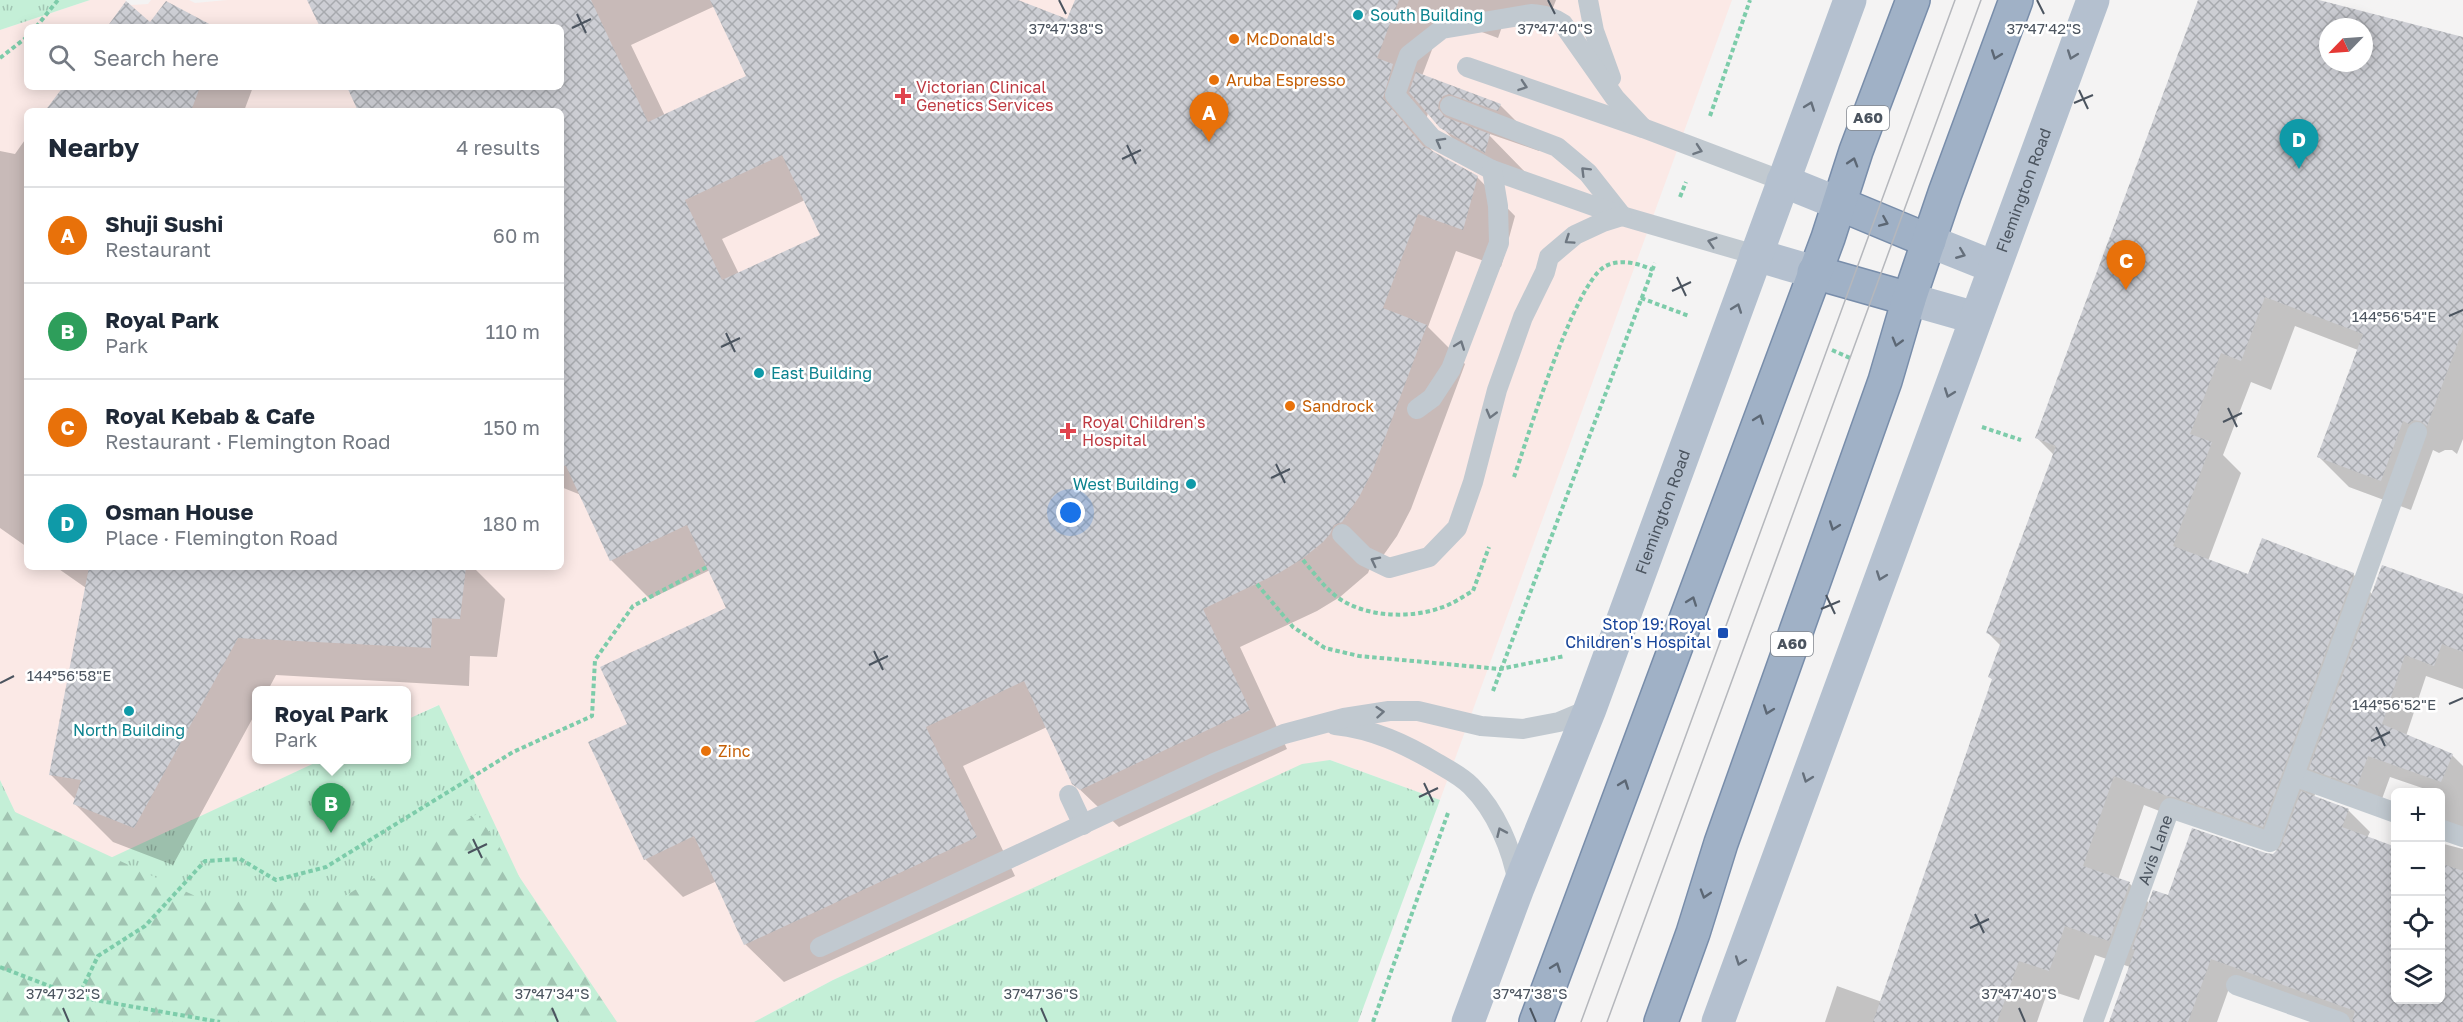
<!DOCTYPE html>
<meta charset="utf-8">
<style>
:root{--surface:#fff;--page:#f2f2f3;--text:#1f2937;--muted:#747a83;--line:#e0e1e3;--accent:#1a73e8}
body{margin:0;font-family:"Golos Text",sans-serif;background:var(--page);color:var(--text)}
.controls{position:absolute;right:18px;bottom:18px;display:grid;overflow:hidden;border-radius:9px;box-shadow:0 3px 15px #0003}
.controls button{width:54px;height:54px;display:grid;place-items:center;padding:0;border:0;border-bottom:2px solid var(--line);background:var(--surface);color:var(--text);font:30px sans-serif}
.compass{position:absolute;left:2319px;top:18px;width:54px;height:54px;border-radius:50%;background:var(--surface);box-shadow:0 3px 15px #0003;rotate:245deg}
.you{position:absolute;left:1071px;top:513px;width:21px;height:21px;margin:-15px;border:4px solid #fff;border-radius:50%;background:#1a73e8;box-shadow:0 0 0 9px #1a73e833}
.badge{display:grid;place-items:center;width:39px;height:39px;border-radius:50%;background:var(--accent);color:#fff;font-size:20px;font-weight:700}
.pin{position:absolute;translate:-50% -50px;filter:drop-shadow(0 2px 3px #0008)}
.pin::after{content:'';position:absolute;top:32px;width:21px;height:18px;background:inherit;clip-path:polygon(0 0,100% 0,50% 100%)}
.popup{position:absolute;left:252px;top:686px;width:159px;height:78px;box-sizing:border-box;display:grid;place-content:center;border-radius:9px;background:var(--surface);filter:drop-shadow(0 2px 4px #0005);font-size:20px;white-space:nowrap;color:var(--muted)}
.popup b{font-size:22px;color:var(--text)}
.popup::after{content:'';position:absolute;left:50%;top:100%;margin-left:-12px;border:12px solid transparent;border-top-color:var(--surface)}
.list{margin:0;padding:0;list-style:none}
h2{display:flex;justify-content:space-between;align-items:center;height:78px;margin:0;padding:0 24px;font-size:26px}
h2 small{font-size:20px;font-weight:400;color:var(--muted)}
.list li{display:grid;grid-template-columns:39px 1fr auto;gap:18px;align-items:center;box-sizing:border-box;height:96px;padding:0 24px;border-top:2px solid var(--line)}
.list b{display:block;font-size:22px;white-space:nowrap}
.list p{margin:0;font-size:20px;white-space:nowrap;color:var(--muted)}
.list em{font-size:20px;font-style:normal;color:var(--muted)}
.icon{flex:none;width:33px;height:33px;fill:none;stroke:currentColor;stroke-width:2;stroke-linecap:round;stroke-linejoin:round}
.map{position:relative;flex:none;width:2463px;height:1022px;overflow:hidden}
.search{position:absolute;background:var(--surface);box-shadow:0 3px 15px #0003;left:24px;top:24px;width:540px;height:66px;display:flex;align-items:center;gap:15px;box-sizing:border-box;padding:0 21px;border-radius:9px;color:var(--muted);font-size:22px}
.panel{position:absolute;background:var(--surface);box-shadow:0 3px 15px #0003;left:24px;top:108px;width:540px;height:462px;border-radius:9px}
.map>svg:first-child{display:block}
.medical{fill:#fbe9e6;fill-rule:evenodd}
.grass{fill:url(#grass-tufts)}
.forest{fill:url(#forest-firs)}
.shadow{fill:#0003;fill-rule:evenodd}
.building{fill:url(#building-cross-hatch);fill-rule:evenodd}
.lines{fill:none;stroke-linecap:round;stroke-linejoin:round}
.trunk-casing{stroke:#788daa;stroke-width:36}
.path{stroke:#7dccaa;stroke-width:4;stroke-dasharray:4.5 3;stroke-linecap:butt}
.service{stroke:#c1c9d0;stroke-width:20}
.primary{stroke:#b4c0cf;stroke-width:33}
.trunk{stroke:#a0b1c6;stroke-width:33}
.tram{stroke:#b5b7bc;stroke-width:1.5}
.oneway{stroke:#5c6774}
.oneway2{stroke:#656f7b}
.oneway3{stroke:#6e7781}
.ticks{fill:none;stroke:#4b545f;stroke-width:2}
.culture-dot{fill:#0f9aa8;stroke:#fff;stroke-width:2}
.food-dot{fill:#e8710a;stroke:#fff;stroke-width:2}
.health-dot{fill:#e0444e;stroke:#fff;stroke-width:2}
.transit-dot{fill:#1a4fb4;stroke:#fff;stroke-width:2}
.labels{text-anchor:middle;stroke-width:5;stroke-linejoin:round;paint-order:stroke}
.shield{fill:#fff;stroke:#81878f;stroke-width:1.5}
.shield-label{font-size:15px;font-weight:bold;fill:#4b545f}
.culture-label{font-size:16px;fill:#0d838f;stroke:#fff;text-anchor:start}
.food-label{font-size:16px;fill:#c56008;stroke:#fff;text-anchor:start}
.health-label{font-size:16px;fill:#be3a42;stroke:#fff;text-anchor:start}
.street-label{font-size:16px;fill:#4b545f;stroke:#fff}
.transit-label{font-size:16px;fill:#164399;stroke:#fff;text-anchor:end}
.ticks-label{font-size:15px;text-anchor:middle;fill:#4b545f;stroke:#fff;stroke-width:5;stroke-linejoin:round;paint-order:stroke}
</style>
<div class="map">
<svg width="2463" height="1022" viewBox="0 0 2463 1022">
<defs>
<pattern id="grass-tufts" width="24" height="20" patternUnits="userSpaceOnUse" patternTransform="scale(1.5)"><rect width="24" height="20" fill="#c4efd7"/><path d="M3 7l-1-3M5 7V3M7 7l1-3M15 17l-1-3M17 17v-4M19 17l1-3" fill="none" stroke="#a1c4b2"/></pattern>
<pattern id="forest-firs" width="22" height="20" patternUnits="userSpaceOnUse" patternTransform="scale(1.5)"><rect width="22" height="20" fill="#c4efd7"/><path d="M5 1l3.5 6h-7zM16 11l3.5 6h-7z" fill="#a1c4b2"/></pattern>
<pattern id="building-cross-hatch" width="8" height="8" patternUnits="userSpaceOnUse" patternTransform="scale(1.5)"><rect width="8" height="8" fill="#cdced4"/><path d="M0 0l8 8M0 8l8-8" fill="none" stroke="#a8aaaf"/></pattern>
</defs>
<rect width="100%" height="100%" fill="#f4f3f3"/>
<!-- medical -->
<path class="medical" d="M90,0H125L131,5L148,4L151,0H189L195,3L227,0H1732L1440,800L1330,760L833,980L754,1022H587L438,705L406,720V690H256V760H321L50,887L0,780V30ZM27,27H561V87H27ZM27,111H561V567H27Z"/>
<!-- grass -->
<g class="grass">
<polygon points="0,0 90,0 0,30"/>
<polygon points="439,705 587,1022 0,1022 0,780 50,886 321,760 406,760 406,720"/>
<polygon points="1330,760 1440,800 1358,1022 754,1022 833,980 1302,764"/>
</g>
<!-- forest -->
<polygon class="forest" points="0,805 206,901 334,903 477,814 617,1022 0,1022"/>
<!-- shadow -->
<g class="shadow">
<path d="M309,0H1014L1068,21L1076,0H1556L1547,23L1508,10L1498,38L1444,18L1422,76L1500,105L1541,146L1539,151L1487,133L1530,177L1482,169L1428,113L1421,137L1435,154L1477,177L1515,216L1501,267L1456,251L1428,327L1465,364L1411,509L1397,536L1380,560L1372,563L1368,573L1340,597L1317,611L1240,647L1287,749L1119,827L1073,783L1047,727L963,766L1015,876L784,982L745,944L717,881L683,897L645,859L629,724L728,609L710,570L650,599L611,560L581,495L561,487V111H360L349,87H561V27H321ZM715,6L748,77L665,116L631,45ZM805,200L822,236L739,274L722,239Z"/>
<path d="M2200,0H2313L2463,39V439L2457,454L2452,450H2445L2439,453L2433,450L2411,510L2349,487L2319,457L2358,350L2295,326L2271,390L2251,382L2223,455L2241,473L2208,561L2249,576L2353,574L2373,595L2463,596V689L2426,676L2406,736L2452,755L2463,766V839L2440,824V804L2443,796L2440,792H2434L2390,777L2379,807L2321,778L2314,797L2348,810L2370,832L2367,838L2388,998L2442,1018L2463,958V1022H2350L2232,980L2217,1022H2110L2130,967L2095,955L2079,1000L2048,990L2037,1022H1825L1837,986L1882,1002L1993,680L1990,677L2001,646L1988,633L2054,455L2037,438ZM2328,27H2364V63H2328ZM2144,805L2198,826L2278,851L2273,855H2266L2150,904L2130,884L2118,880Z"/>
<polygon points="64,87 253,87 244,111 47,111"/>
<polygon points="27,137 27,547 0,528 0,151 15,154"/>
<polygon points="56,567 473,567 505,599 497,657 470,656 469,686 276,675 268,690 256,690 256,712 173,865 113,842 75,804 76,800 50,774 86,588"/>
<polygon points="2440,843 2463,849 2463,950 2440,942"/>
</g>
<!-- building -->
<g class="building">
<path d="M307,0H591L648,122L746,76L710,0H1018L1067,19L1075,0H1399L1377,58L1393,64L1383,98L1423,146L1478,176L1463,230L1418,214L1383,308L1427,325L1373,470L1359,497L1342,522L1334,525L1330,534L1323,542L1302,559L1279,573L1203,609L1250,710L1080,790L1072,784L1024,681L926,727L977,837L744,945L694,836L644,860L588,742L627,724L600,667L726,608L687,525L610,561L566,466L561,465V111H358L347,87H561V27H320ZM782,155L820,235L722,280L685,200Z"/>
<path d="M2198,0H2319L2463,37V329L2427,426L2420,421L2414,420L2409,424L2403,421L2381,481L2317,457L2363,334L2265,297L2241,361L2221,353L2190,434L2212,442L2173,546L2248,574L2262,538L2354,573L2263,827L2174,797L2167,796L2114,776L2083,866L2130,882L2109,941L2065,926L2049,971L2019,961L1997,1022H1873L1992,679L1988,677L2002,639L1986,633L2056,446L2035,438ZM2328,27H2364V63H2328Z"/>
<polygon points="126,1 150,22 166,1 215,27 107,27"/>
<polygon points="1416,72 1501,104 1498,111 1449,94 1443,96 1439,102 1438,108 1445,117 1490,134 1485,153 1440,128 1409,92"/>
<polygon points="63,87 200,87 191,111 45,111"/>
<polygon points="2382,565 2463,594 2463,652 2442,644 2434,666 2405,655 2382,724 2453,754 2441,782 2368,756 2357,786 2309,769"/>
<polygon points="89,567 466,567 460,619 432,618 431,648 238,638 134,828 73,804 81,780 49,775"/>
<polygon points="2301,791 2349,809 2342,827 2396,847 2396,999 2440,999 2440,863 2463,871 2463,1022 2352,1022 2355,1011 2211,959 2188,1022 2109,1022 2135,950 2132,949 2153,890 2168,895 2192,828 2266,853 2273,854 2281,846"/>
</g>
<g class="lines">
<defs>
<g id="trunk">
<polyline points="1840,204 1929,241"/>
<polyline points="1814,272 1909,299"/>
<polyline points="1536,1022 1828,238 1856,151 1913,0"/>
<polyline points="1661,1022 1693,933 1721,843 1885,381 1909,299 1945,193 2016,0"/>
</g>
</defs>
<!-- trunk casing -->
<use href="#trunk" class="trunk-casing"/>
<!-- path -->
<g class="path">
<polyline points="36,27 58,0"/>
<polyline points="0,58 27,37"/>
<polyline points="1710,116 1750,0"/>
<polyline points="1680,197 1686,182"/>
<polyline points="1641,298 1689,316"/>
<polyline points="1832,350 1850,358"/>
<polyline points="1982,427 2021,440"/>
<path d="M1514,477C1528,437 1573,287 1604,267C1619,258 1638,263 1653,270"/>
<path d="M1303,560C1314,573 1324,587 1337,597C1364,617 1409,619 1440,608C1451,605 1462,597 1473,591L1489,547"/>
<polyline points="1257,584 1293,627 1325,648 1359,656 1500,669 1565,656"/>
<polyline points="1493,691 1655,263"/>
<polyline points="0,967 78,997 220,1022"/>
<polyline points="78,997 98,956 145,926 205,861 240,859 276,880 326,867 513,752 592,716 595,660 633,606 707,567"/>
<polyline points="1373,1022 1448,813"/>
</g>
<!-- service -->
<g class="service">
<polyline points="1588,0 1594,31 1611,78"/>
<polyline points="1467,67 1643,128 1783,181"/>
<polyline points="1450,106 1557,147 1588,173 1622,216"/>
<path d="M1643,128L1615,98L1563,24C1553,17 1544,15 1531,14L1442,29L1409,55L1395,95L1432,138L1492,170L1622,216L1756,255"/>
<polyline points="1417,409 1432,398 1451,369 1499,243 1498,206 1492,170"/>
<polyline points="1342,534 1364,556 1389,568 1429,557 1457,528 1473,482 1497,390 1523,317 1545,272 1549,257 1575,235 1603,222 1622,216"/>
<path d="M1335,725C1373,729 1405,744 1437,763C1449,770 1461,776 1471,786C1496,811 1512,849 1518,884"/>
<polyline points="2294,776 2396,813"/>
<polyline points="1069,795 1083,825"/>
<polyline points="2440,829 2463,837"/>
<polyline points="820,947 1214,763 1284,734 1344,718 1389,711 1418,711 1481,726 1523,729 1559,722 1590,709"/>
<polyline points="2236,985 2340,1022"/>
<path id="s1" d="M2093,1022L2170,808L2270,842L2417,432"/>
</g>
<!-- primary -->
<g class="primary">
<polyline points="1783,181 1840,204"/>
<polyline points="1929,241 1994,267"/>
<polyline points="1756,255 1814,272"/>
<polyline points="1909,299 1976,318"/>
<path id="s2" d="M1468,1022L1518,888L1590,709L1850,0"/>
<path id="s3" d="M1718,1022L2093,0"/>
</g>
<!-- trunk -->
<use href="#trunk" class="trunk"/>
<!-- tram -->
<g class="tram">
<polyline points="1581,1022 1955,0"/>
<polyline points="1607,1022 1981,0"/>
</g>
</g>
<!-- one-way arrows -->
<defs><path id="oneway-chevron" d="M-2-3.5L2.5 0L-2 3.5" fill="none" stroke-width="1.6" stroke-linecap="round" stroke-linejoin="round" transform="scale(1.5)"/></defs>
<g class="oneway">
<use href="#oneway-chevron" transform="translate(1996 55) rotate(110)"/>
<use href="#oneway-chevron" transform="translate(1853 162) rotate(-73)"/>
<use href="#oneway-chevron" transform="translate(1884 222) rotate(23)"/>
<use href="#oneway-chevron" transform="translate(1897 342) rotate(106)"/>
<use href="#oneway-chevron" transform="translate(1759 419) rotate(-70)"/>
<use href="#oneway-chevron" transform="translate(1834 526) rotate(110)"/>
<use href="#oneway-chevron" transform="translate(1692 601) rotate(-70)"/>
<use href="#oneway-chevron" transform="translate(1768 710) rotate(110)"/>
<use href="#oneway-chevron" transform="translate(1624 784) rotate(-70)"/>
<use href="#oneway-chevron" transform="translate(1705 894) rotate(107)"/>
<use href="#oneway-chevron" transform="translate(1556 967) rotate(-70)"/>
</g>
<g class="oneway2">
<use href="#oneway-chevron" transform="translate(2072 55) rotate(110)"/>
<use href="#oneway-chevron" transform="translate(1810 106) rotate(-70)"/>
<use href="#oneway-chevron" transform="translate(1961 254) rotate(22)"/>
<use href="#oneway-chevron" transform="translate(1737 308) rotate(-70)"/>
<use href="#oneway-chevron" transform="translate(1949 393) rotate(110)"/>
<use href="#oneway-chevron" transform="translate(1881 576) rotate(110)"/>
<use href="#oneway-chevron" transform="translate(1807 778) rotate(110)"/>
<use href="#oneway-chevron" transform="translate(1740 961) rotate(110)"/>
</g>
<g class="oneway3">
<use href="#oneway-chevron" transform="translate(1523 86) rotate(19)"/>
<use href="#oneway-chevron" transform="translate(1440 142) rotate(-151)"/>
<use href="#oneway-chevron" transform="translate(1698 150) rotate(19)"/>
<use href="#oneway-chevron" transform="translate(1585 171) rotate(-135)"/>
<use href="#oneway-chevron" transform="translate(1569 240) rotate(146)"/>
<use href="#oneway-chevron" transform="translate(1712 242) rotate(-163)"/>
<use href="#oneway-chevron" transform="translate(1460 345) rotate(-70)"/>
<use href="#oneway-chevron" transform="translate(1491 414) rotate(105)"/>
<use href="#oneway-chevron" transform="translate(1375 561) rotate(-153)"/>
<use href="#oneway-chevron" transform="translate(1380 712) rotate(-5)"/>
<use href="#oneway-chevron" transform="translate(1501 832) rotate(-114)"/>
</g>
<!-- ticks -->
<path class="ticks" d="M1059,0L1066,14M1548,0L1555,14M2037,0L2044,14M577,14L586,33M572,28L591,19M2079,90L2088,109M2074,103L2093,95M1127,145L1136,164M1122,159L1141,150M1677,277L1686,296M1672,291L1691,282M2449,316L2463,310M726,333L735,352M721,347L740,338M2228,408L2237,427M2223,422L2242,413M1276,464L1285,483M1271,478L1290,469M1826,595L1835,614M1821,609L1840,601M874,651L883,670M869,665L888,656M0,683L14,676M2449,704L2463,698M2376,727L2385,746M2371,741L2390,732M1424,783L1433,802M1419,797L1438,788M473,839L482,858M468,853L487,844M1975,914L1984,933M1970,928L1989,919M63,1008L69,1022M552,1008L558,1022M1041,1008L1047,1022M1530,1008L1536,1022M2019,1008L2025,1022"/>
<!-- markers -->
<g class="culture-dot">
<circle cx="1358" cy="15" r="6"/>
<circle cx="759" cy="373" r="6"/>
<circle cx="1191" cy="484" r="6"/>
<circle cx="129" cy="711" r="6"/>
</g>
<g class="food-dot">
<circle cx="1234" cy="39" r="6"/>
<circle cx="1214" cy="80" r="6"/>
<circle cx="1290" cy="406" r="6"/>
<circle cx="706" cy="751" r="6"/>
</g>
<g class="health-dot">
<path d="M900 87h6v6h6v6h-6v6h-6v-6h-6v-6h6z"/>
<path d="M1065 422h6v6h6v6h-6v6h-6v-6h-6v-6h6z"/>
</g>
<rect class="transit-dot" x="1717" y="627" width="12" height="12" rx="3"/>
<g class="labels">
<!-- shield labels -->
<g class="shield">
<rect x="1847" y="106" width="42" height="24" rx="4.5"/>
<rect x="1771" y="632" width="42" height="24" rx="4.5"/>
</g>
<g class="shield-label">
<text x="1868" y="123">A60</text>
<text x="1792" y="649">A60</text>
</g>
<!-- culture labels -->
<g class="culture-label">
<text x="1370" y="21">South Building</text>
<text x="771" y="379">East Building</text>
<text x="1179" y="490" text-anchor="end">West Building</text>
<text x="129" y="736" text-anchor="middle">North Building</text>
</g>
<!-- food labels -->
<g class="food-label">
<text x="1246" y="45">McDonald's</text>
<text x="1226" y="86">Aruba Espresso</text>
<text x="1302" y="412">Sandrock</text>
<text x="718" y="757">Zinc</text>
</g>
<!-- health labels -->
<g class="health-label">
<text x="916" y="93">Victorian Clinical<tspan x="916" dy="18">Genetics Services</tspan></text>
<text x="1082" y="428">Royal Children's<tspan x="1082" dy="18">Hospital</tspan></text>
</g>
<!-- street labels -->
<g class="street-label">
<text dy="6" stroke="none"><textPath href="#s3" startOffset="886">Flemington Road</textPath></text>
<text dy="6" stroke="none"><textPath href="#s2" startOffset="546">Flemington Road</textPath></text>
<text dy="6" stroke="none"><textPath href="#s1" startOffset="183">Avis Lane</textPath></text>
</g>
<!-- transit labels -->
<g class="transit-label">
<text x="1711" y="630">Stop 19: Royal<tspan x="1711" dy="18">Children's Hospital</tspan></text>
</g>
</g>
<g class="ticks-label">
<text x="1066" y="34">37°47'38"S</text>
<text x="1555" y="34">37°47'40"S</text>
<text x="2044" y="34">37°47'42"S</text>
<text x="2394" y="322">144°56'54"E</text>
<text x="69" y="681">144°56'58"E</text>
<text x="2394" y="710">144°56'52"E</text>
<text x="63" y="999">37°47'32"S</text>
<text x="552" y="999">37°47'34"S</text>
<text x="1041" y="999">37°47'36"S</text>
<text x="1530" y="999">37°47'38"S</text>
<text x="2019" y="999">37°47'40"S</text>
</g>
</svg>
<div class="controls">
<button>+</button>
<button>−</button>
<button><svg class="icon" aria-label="locate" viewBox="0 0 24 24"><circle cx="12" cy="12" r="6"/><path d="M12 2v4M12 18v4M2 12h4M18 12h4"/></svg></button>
<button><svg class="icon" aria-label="layers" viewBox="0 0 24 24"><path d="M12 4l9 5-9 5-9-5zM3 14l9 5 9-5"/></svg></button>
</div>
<svg class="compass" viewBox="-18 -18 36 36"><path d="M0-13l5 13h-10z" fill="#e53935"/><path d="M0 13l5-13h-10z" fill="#747a83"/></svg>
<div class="you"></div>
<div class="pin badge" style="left:1209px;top:142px;background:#e8710a">A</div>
<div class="pin badge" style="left:331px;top:833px;background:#2e9e5b">B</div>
<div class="popup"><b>Royal Park</b>Park</div>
<div class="pin badge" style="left:2126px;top:290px;background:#e8710a">C</div>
<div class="pin badge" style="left:2299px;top:169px;background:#0f9aa8">D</div>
<div class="search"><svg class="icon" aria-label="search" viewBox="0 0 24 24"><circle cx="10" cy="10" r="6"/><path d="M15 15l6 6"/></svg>Search here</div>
<section class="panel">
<h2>Nearby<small>4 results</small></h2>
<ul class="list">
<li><span class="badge" style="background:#e8710a">A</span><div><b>Shuji Sushi</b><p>Restaurant</p></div><em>60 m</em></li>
<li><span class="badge" style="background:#2e9e5b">B</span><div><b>Royal Park</b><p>Park</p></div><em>110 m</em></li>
<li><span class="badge" style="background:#e8710a">C</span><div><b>Royal Kebab &amp; Cafe</b><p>Restaurant · Flemington Road</p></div><em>150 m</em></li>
<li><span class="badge" style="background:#0f9aa8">D</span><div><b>Osman House</b><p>Place · Flemington Road</p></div><em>180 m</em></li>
</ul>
</section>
</div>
